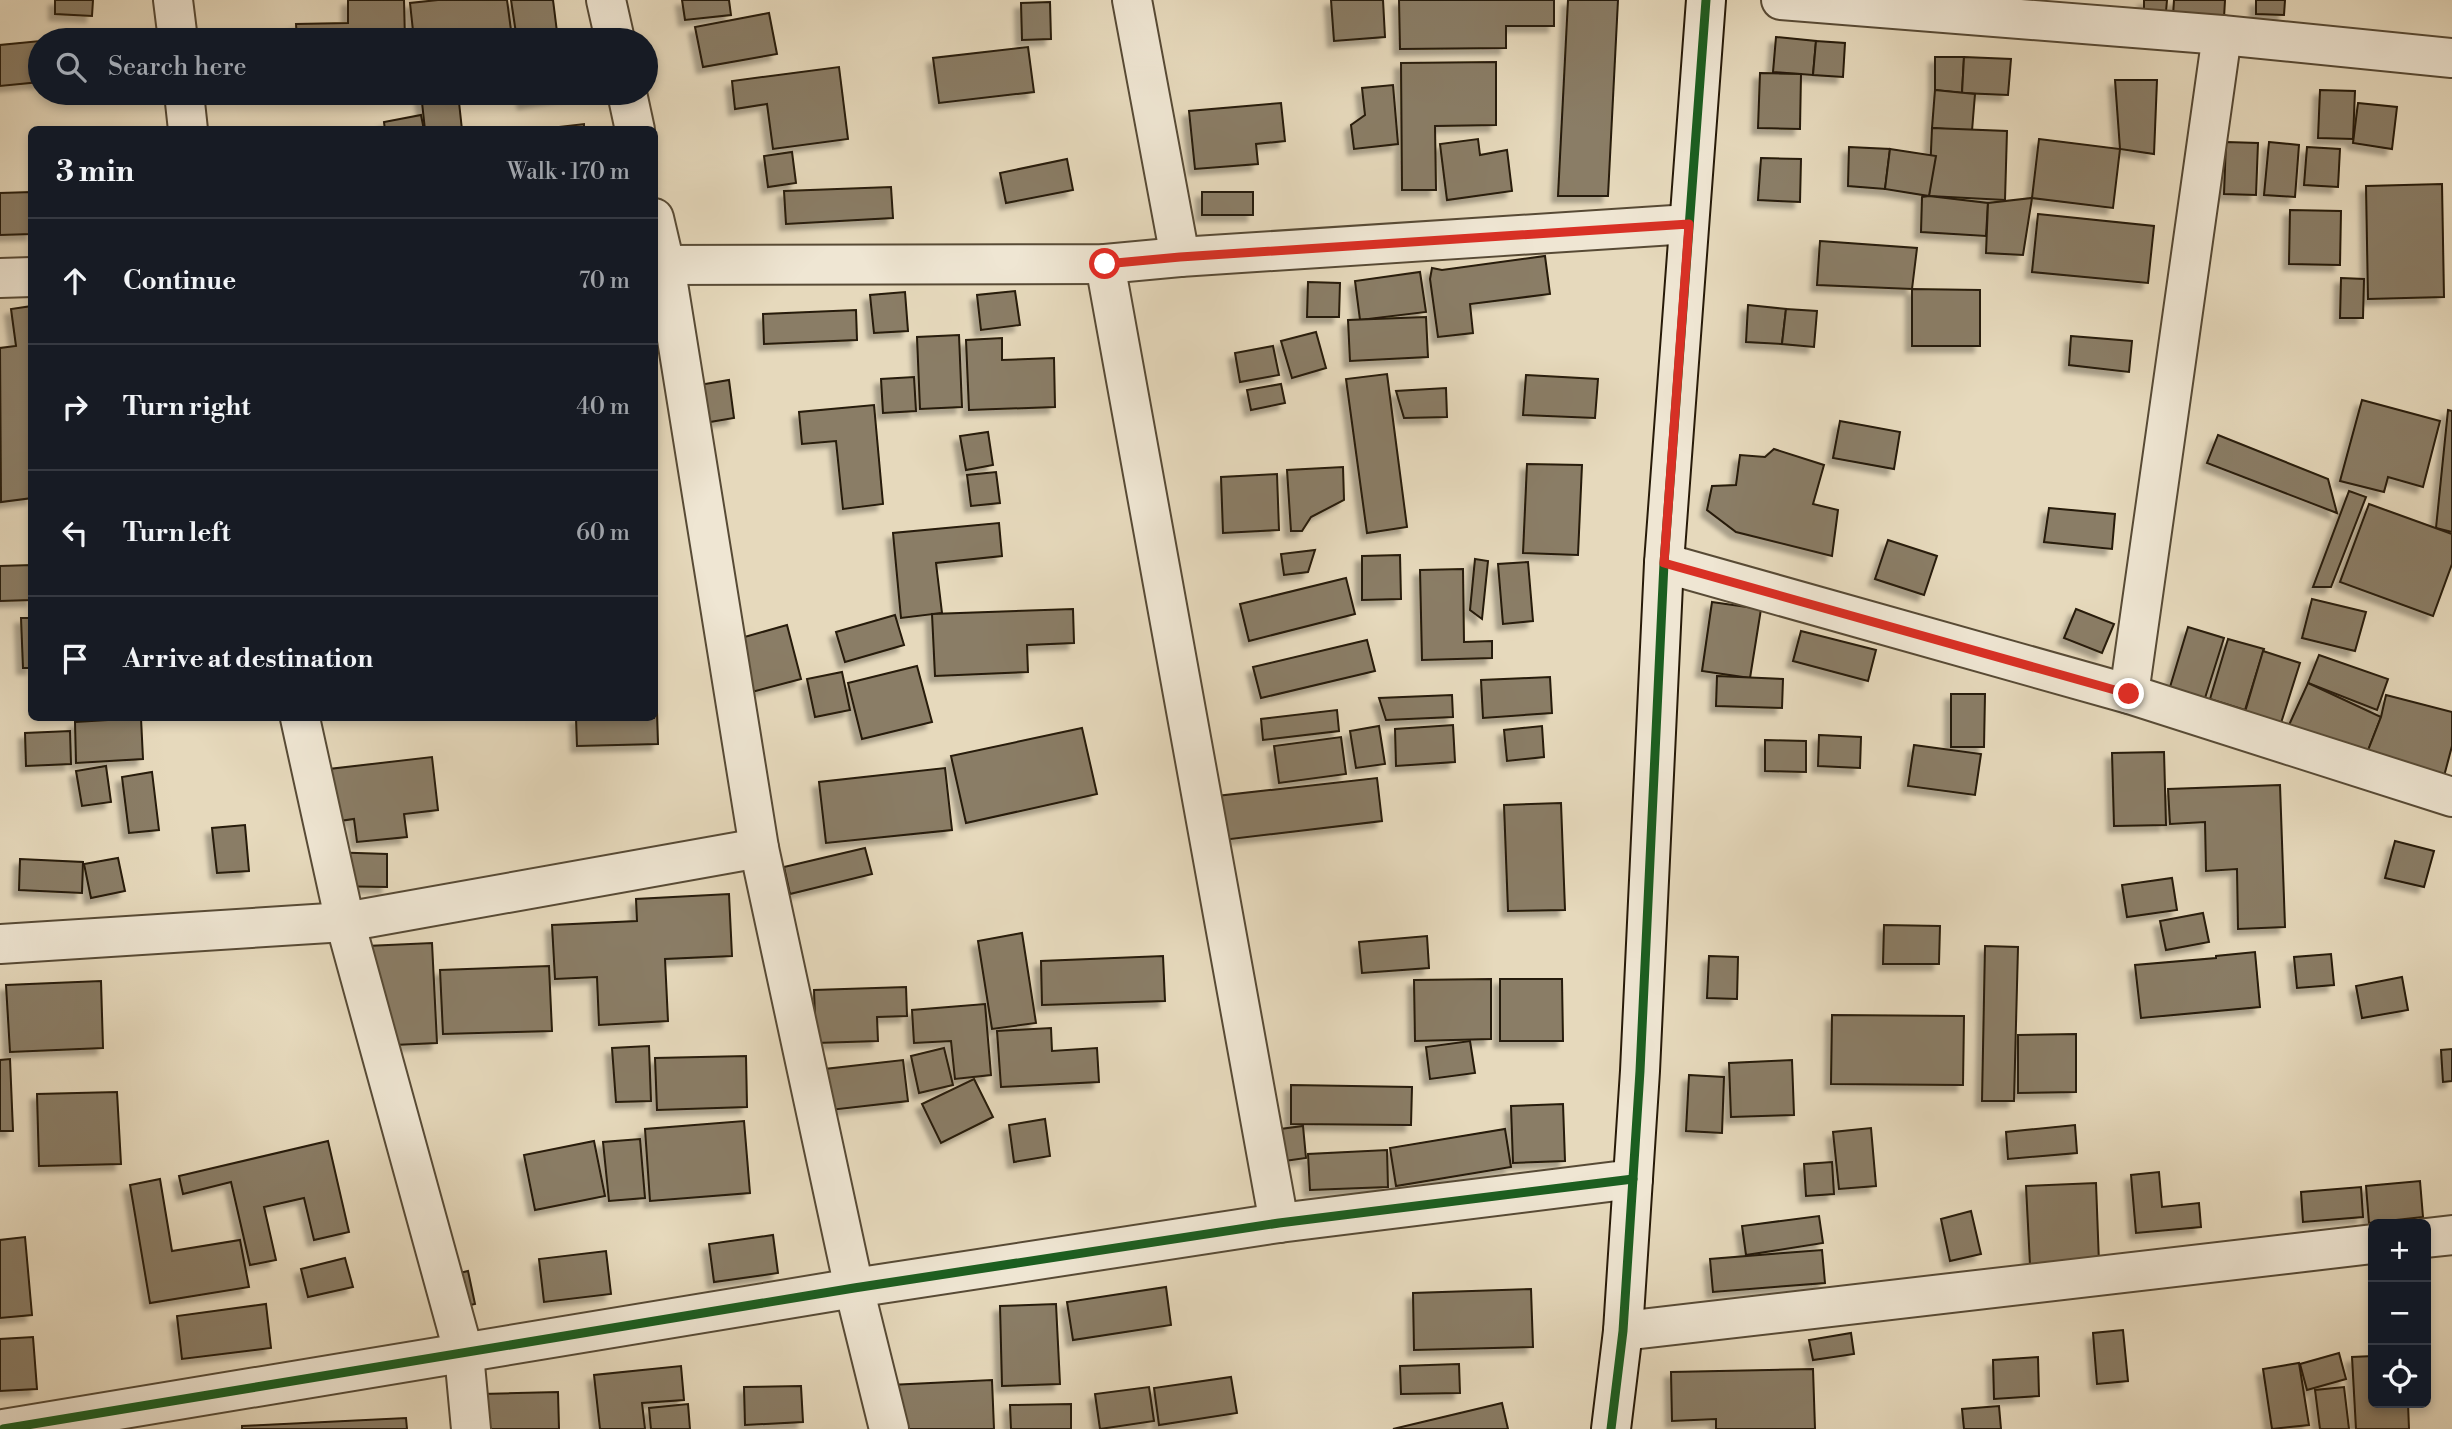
<!DOCTYPE html>
<meta charset="utf-8">
<style>
:root{--surface:#171b24;--page:#242831;--text:#f1f3f6;--muted:#9ea1a6;--line:#363941}
body{margin:0;font-family:"Libre Bodoni",serif;background:var(--page);color:var(--text)}
.controls{position:absolute;right:21px;bottom:21px;display:grid;overflow:hidden;border-radius:10px;box-shadow:0 4px 10px #0003}
.controls button{width:63px;height:63px;display:grid;place-items:center;padding:0;border:0;border-bottom:2px solid var(--line);background:var(--surface);color:var(--text);font:35px sans-serif}
.stop{position:absolute;width:21px;height:21px;margin:-16px;border:5px solid #d93025;border-radius:50%;background:#fff}
.stop.end{background:#d93025;border-color:#fff;box-shadow:0 2px 7px #0008}
.list{margin:0;padding:0;list-style:none}
h2{display:flex;justify-content:space-between;align-items:center;height:91px;margin:0;padding:0 28px;font-size:30px}
h2 small{font-size:23px;font-weight:400;color:var(--muted)}
.list li{display:grid;grid-template-columns:46px 1fr auto;gap:21px;align-items:center;box-sizing:border-box;height:126px;padding:0 28px;border-top:2px solid var(--line)}
.list b{display:block;font-size:26px;white-space:nowrap}
.list em{font-size:23px;font-style:normal;color:var(--muted)}
.icon{flex:none;width:38px;height:38px;fill:none;stroke:currentColor;stroke-width:2;stroke-linecap:round;stroke-linejoin:round}
.map{position:relative;flex:none;width:2452px;height:1429px;overflow:hidden}
.search{position:absolute;background:var(--surface);box-shadow:0 4px 10px #0003;left:28px;top:28px;width:630px;height:77px;display:flex;align-items:center;gap:18px;box-sizing:border-box;padding:0 24px;border-radius:38px;color:var(--muted);font-size:26px}
.panel{position:absolute;background:var(--surface);box-shadow:0 4px 10px #0003;left:28px;top:126px;width:630px;height:595px;border-radius:10px}
.map>svg:first-child{display:block}
.building{fill:#8a7d66;stroke:#271a08;stroke-width:2;filter:url(#shadow)}
.lines{fill:none;stroke-linecap:round;stroke-linejoin:round}
.street-casing{stroke:#574a35;stroke-width:42}
.secondary-casing{stroke:#271a08;stroke-width:42}
.street{stroke:#efe6d3;stroke-width:38}
.secondary{stroke:#efe6d3;stroke-width:38}
.cycleway-casing{stroke:#efe6d3;stroke-width:13}
.cycleway{stroke:#1b5e20;stroke-width:9}
.route{stroke:#d93025;stroke-width:9}
</style>
<div class="map">
<svg width="2452" height="1429" viewBox="0 0 2452 1429">
<defs>
<filter id="shadow"><feDropShadow dx="-6" dy="6" stdDeviation="2" flood-color="#0004"/></filter>
</defs>
<rect width="100%" height="100%" fill="#e6d9bc"/>
<filter id="stains"><feTurbulence type="fractalNoise" baseFrequency=".00286" numOctaves="4"/><feColorMatrix values="0 0 0 0 .2 0 0 0 0 .09 0 0 0 0 .02 0 0 0 .5 -.17"/></filter>
<radialGradient id="worn" r=".72"><stop offset=".6" stop-color="#630" stop-opacity="0"/><stop offset="1" stop-color="#630" stop-opacity=".3"/></radialGradient>
<!-- building -->
<g class="building">
<polygon points="55,0 93,0 92,16 55,14"/>
<polygon points="348,0 404,0 405,40 297,40 296,24 348,23"/>
<polygon points="438,0 507,0 511,30 451,37 452,40 414,40 410,3"/>
<polygon points="511,0 553,0 558,40 517,40"/>
<polygon points="682,0 729,0 731,15 685,20"/>
<polygon points="1331,0 1383,0 1385,37 1334,41"/>
<polygon points="1399,0 1554,0 1554,26 1506,26 1506,48 1400,49"/>
<polygon points="1568,0 1618,0 1608,196 1558,196"/>
<polygon points="2144,0 2167,0 2166,12 2144,11"/>
<polygon points="2174,0 2225,0 2224,18 2173,16"/>
<polygon points="2256,0 2285,0 2284,15 2256,14"/>
<polygon points="1050,2 1051,39 1022,40 1021,3"/>
<polygon points="769,13 777,54 703,67 695,27"/>
<polygon points="1776,37 1816,41 1813,75 1773,72"/>
<polygon points="40,41 40,82 0,86 0,45"/>
<polygon points="1816,41 1845,43 1843,77 1813,75"/>
<polygon points="1028,47 1034,92 939,103 933,58"/>
<polygon points="1935,57 1964,57 1962,93 1935,90"/>
<polygon points="1964,57 2011,59 2008,95 1962,93"/>
<polygon points="1496,62 1496,125 1435,126 1436,190 1402,190 1401,63"/>
<polygon points="839,67 848,139 773,149 767,104 735,109 732,81"/>
<polygon points="1760,73 1801,74 1800,129 1758,128"/>
<polygon points="2115,80 2157,80 2154,154 2120,149"/>
<polygon points="1393,85 1398,144 1354,149 1351,125 1365,115 1362,88"/>
<polygon points="1935,90 1975,94 1972,131 1932,128"/>
<polygon points="2320,90 2355,91 2353,139 2318,138"/>
<polygon points="421,93 458,93 462,130 425,130"/>
<polygon points="522,93 573,93 573,94 524,103"/>
<polygon points="1281,103 1285,141 1256,144 1258,164 1195,169 1189,111"/>
<polygon points="2358,103 2397,107 2392,149 2353,143"/>
<polygon points="421,115 424,130 385,130 384,122"/>
<polygon points="584,124 584,130 533,130"/>
<polygon points="1932,128 2007,131 2005,200 1929,196"/>
<polygon points="1478,139 1480,155 1507,150 1512,191 1447,200 1440,144"/>
<polygon points="2039,139 2120,149 2113,208 2032,198"/>
<polygon points="2226,142 2258,143 2256,195 2224,194"/>
<polygon points="2269,142 2299,145 2295,197 2264,195"/>
<polygon points="1849,147 1890,149 1885,189 1848,186"/>
<polygon points="2307,147 2340,149 2338,187 2304,185"/>
<polygon points="1890,149 1936,156 1929,196 1885,189"/>
<polygon points="792,152 796,183 768,187 764,156"/>
<polygon points="1761,158 1801,159 1800,202 1758,200"/>
<polygon points="1067,159 1073,190 1006,203 1000,173"/>
<polygon points="2442,184 2444,297 2368,299 2366,186"/>
<polygon points="891,187 893,218 786,224 784,191"/>
<polygon points="32,192 32,234 0,235 0,193"/>
<rect x="1202" y="192" width="51" height="23"/>
<polygon points="1929,196 1988,203 1986,236 1921,232 1922,197"/>
<polygon points="2032,198 2023,255 1986,253 1988,203"/>
<polygon points="2290,210 2341,211 2340,265 2289,264"/>
<polygon points="2038,214 2154,226 2148,283 2032,272"/>
<polygon points="1820,241 1917,248 1912,289 1817,285"/>
<polygon points="1545,256 1550,294 1470,304 1473,333 1438,337 1430,279 1432,268 1442,270"/>
<polygon points="1420,272 1426,312 1360,320 1355,281"/>
<polygon points="2341,278 2364,279 2363,318 2340,318"/>
<polygon points="1308,282 1340,283 1339,317 1307,317"/>
<polygon points="1912,289 1980,290 1980,346 1912,346"/>
<polygon points="1015,291 1020,325 981,330 977,295"/>
<polygon points="905,292 908,331 874,333 870,295"/>
<polygon points="1748,305 1786,309 1782,344 1746,342"/>
<polygon points="32,306 32,498 1,502 0,348 16,346 11,309"/>
<polygon points="1786,309 1817,311 1814,347 1782,344"/>
<polygon points="856,310 857,340 764,344 763,314"/>
<polygon points="1426,317 1428,357 1350,361 1348,320"/>
<polygon points="1316,332 1326,368 1292,378 1281,341"/>
<polygon points="959,335 962,407 920,409 917,337"/>
<polygon points="2071,336 2132,341 2129,372 2069,365"/>
<polygon points="1002,338 1002,360 1054,358 1055,407 969,410 966,340"/>
<polygon points="1273,346 1279,375 1240,382 1235,353"/>
<polygon points="1387,374 1407,527 1367,533 1346,379"/>
<polygon points="1526,375 1598,379 1595,418 1523,415"/>
<polygon points="914,377 916,411 883,413 881,379"/>
<polygon points="729,380 734,418 698,424 693,386"/>
<polygon points="1281,384 1285,403 1251,410 1247,390"/>
<polygon points="1446,388 1447,417 1404,418 1396,391"/>
<polygon points="2362,400 2440,421 2423,487 2388,477 2384,492 2340,481"/>
<polygon points="874,405 883,504 843,509 836,441 802,444 799,412"/>
<polygon points="2448,410 2452,411 2452,532 2436,528"/>
<polygon points="1840,421 1900,432 1894,469 1833,458"/>
<polygon points="988,432 993,465 966,470 960,436"/>
<polygon points="2218,435 2328,479 2337,513 2207,463"/>
<polygon points="1774,449 1824,465 1813,504 1838,510 1832,556 1736,532 1707,510 1712,486 1736,485 1740,455 1765,457"/>
<polygon points="1527,464 1582,465 1578,555 1523,553"/>
<polygon points="1343,467 1344,500 1311,517 1302,531 1291,531 1287,470"/>
<polygon points="996,472 1000,503 971,506 967,475"/>
<polygon points="1277,474 1279,530 1223,533 1221,477"/>
<polygon points="2349,491 2366,497 2331,587 2313,587"/>
<polygon points="2369,504 2452,534 2452,564 2433,616 2340,582"/>
<polygon points="2049,508 2115,514 2112,549 2044,542"/>
<polygon points="999,523 1002,556 936,563 942,613 901,618 893,533"/>
<polygon points="1888,540 1937,556 1924,595 1875,579"/>
<polygon points="1315,550 1308,572 1284,575 1281,554"/>
<polygon points="1400,555 1401,599 1362,600 1362,556"/>
<polygon points="1475,559 1488,561 1482,619 1470,610"/>
<polygon points="1528,562 1533,621 1503,624 1498,564"/>
<polygon points="32,565 32,600 0,601 0,566"/>
<polygon points="1463,569 1464,642 1492,641 1492,658 1422,660 1420,570"/>
<polygon points="1346,578 1355,614 1249,641 1240,604"/>
<polygon points="2312,599 2366,612 2355,651 2302,638"/>
<polygon points="1712,602 1761,609 1750,678 1702,671"/>
<polygon points="1073,609 1074,643 1027,645 1028,672 935,676 932,614"/>
<polygon points="2076,609 2114,624 2102,653 2064,638"/>
<polygon points="895,615 904,645 845,662 836,632"/>
<polygon points="21,618 32,618 32,668 23,668"/>
<polygon points="787,625 801,679 748,693 734,640"/>
<polygon points="2188,627 2224,638 2205,698 2170,687"/>
<polygon points="1801,631 1876,650 1868,681 1793,661"/>
<polygon points="2228,639 2264,649 2245,710 2210,699"/>
<polygon points="1367,640 1375,671 1261,698 1253,667"/>
<polygon points="2263,651 2300,663 2281,723 2245,712"/>
<polygon points="2319,655 2388,679 2377,710 2308,683"/>
<polygon points="917,666 932,722 862,739 848,683"/>
<polygon points="842,672 850,710 815,717 807,679"/>
<polygon points="1717,676 1783,679 1782,708 1716,706"/>
<polygon points="1550,677 1552,713 1483,718 1481,680"/>
<polygon points="654,681 656,681 658,744 577,746 576,718 654,718"/>
<polygon points="2308,683 2381,717 2367,753 2289,725"/>
<polygon points="1951,694 1985,694 1984,747 1951,747"/>
<polygon points="1452,695 1453,717 1386,720 1379,698"/>
<polygon points="2386,695 2452,712 2452,746 2443,780 2367,753 2381,717"/>
<polygon points="1337,710 1339,731 1263,740 1261,719"/>
<polygon points="141,718 143,759 76,763 75,722"/>
<polygon points="1453,725 1455,762 1396,766 1395,729"/>
<polygon points="1379,726 1385,764 1356,768 1350,731"/>
<polygon points="1542,726 1544,757 1507,761 1504,730"/>
<polygon points="1082,728 1097,794 966,823 951,756"/>
<polygon points="70,731 71,764 26,766 25,733"/>
<polygon points="1819,735 1861,737 1860,768 1818,766"/>
<polygon points="1341,737 1346,774 1279,783 1274,746"/>
<polygon points="1765,740 1806,741 1806,772 1765,771"/>
<polygon points="1914,745 1981,754 1975,795 1908,786"/>
<polygon points="2164,752 2166,825 2114,826 2112,753"/>
<polygon points="432,757 438,810 404,814 407,837 357,842 354,819 318,824 312,771"/>
<polygon points="106,766 111,802 82,806 76,771"/>
<polygon points="945,768 952,830 826,843 819,782"/>
<polygon points="152,772 159,830 129,833 122,777"/>
<polygon points="1377,778 1382,821 1214,841 1208,797"/>
<polygon points="2280,785 2285,927 2238,929 2237,869 2206,871 2205,822 2170,824 2168,789"/>
<polygon points="1561,803 1565,910 1508,911 1504,805"/>
<polygon points="245,825 249,871 217,873 212,828"/>
<polygon points="2395,841 2434,851 2424,887 2385,878"/>
<polygon points="865,848 872,874 790,894 784,867"/>
<polygon points="327,852 387,854 387,887 327,886"/>
<polygon points="118,858 125,891 91,898 84,864"/>
<polygon points="20,859 83,862 82,893 19,890"/>
<polygon points="2172,878 2177,910 2127,917 2122,885"/>
<polygon points="729,894 732,956 665,959 668,1021 599,1025 597,977 555,979 552,925 637,921 636,899"/>
<polygon points="2203,913 2209,942 2166,950 2160,921"/>
<polygon points="1884,925 1940,926 1939,964 1883,964"/>
<polygon points="1022,933 1036,1023 992,1029 978,941"/>
<polygon points="1427,936 1429,968 1362,973 1359,942"/>
<polygon points="432,943 437,1043 372,1046 367,946"/>
<polygon points="1985,946 2018,947 2014,1101 1982,1101"/>
<polygon points="2255,952 2260,1007 2141,1018 2135,965 2216,958 2216,956"/>
<polygon points="2331,954 2334,985 2297,988 2294,957"/>
<polygon points="1163,956 1165,1001 1042,1005 1041,961"/>
<polygon points="1709,956 1738,957 1737,999 1707,998"/>
<polygon points="549,966 552,1031 443,1034 440,970"/>
<polygon points="2402,977 2408,1010 2362,1018 2356,986"/>
<polygon points="1491,979 1491,1039 1415,1041 1414,980"/>
<polygon points="1500,979 1562,979 1563,1041 1500,1041"/>
<polygon points="101,981 103,1048 10,1052 6,985"/>
<polygon points="906,987 907,1016 877,1017 878,1041 816,1043 814,990"/>
<polygon points="985,1004 991,1075 955,1079 951,1041 914,1043 912,1010"/>
<polygon points="1832,1015 1964,1016 1963,1085 1831,1084"/>
<polygon points="1051,1028 1052,1051 1097,1048 1099,1082 1001,1087 997,1031"/>
<polygon points="2076,1034 2076,1092 2018,1093 2018,1035"/>
<polygon points="1470,1041 1475,1073 1430,1079 1426,1047"/>
<polygon points="649,1046 651,1101 616,1102 612,1048"/>
<polygon points="944,1048 953,1085 919,1093 911,1056"/>
<polygon points="2452,1049 2452,1081 2443,1082 2441,1050"/>
<polygon points="746,1056 747,1107 657,1110 655,1058"/>
<polygon points="10,1059 13,1131 0,1131 0,1060"/>
<polygon points="903,1060 908,1101 830,1110 825,1069"/>
<polygon points="1792,1060 1794,1115 1731,1117 1729,1063"/>
<polygon points="1689,1075 1724,1077 1722,1133 1686,1131"/>
<polygon points="974,1079 993,1117 941,1143 922,1104"/>
<polygon points="1291,1085 1412,1087 1411,1125 1291,1124"/>
<polygon points="117,1092 121,1164 39,1166 37,1094"/>
<polygon points="1563,1104 1565,1161 1513,1163 1511,1106"/>
<polygon points="1045,1119 1050,1156 1014,1162 1009,1125"/>
<polygon points="744,1121 750,1193 650,1201 645,1129"/>
<polygon points="2075,1125 2077,1153 2008,1159 2006,1132"/>
<polygon points="1303,1126 1306,1158 1270,1163 1266,1131"/>
<polygon points="1871,1128 1876,1186 1839,1189 1833,1132"/>
<polygon points="1505,1129 1511,1167 1396,1186 1390,1148"/>
<polygon points="640,1139 645,1198 609,1201 603,1142"/>
<polygon points="328,1141 349,1232 314,1240 304,1198 264,1207 276,1260 250,1265 231,1182 183,1194 179,1176"/>
<polygon points="594,1141 605,1196 535,1210 524,1155"/>
<polygon points="1387,1150 1388,1187 1310,1190 1308,1154"/>
<polygon points="1832,1162 1834,1194 1806,1196 1804,1164"/>
<polygon points="2159,1172 2162,1207 2199,1203 2201,1227 2136,1233 2131,1175"/>
<polygon points="160,1179 172,1251 240,1240 249,1287 150,1303 130,1185"/>
<polygon points="2420,1181 2423,1217 2369,1223 2366,1186"/>
<polygon points="2096,1183 2099,1263 2030,1265 2026,1186"/>
<polygon points="2361,1187 2363,1217 2303,1222 2301,1192"/>
<polygon points="1971,1211 1981,1254 1950,1261 1941,1219"/>
<polygon points="1819,1216 1823,1243 1746,1255 1742,1226"/>
<polygon points="773,1235 778,1273 714,1282 709,1244"/>
<polygon points="25,1237 32,1315 0,1318 0,1240"/>
<polygon points="1822,1250 1825,1283 1713,1292 1710,1259"/>
<polygon points="606,1251 611,1294 544,1302 539,1259"/>
<polygon points="345,1258 353,1287 308,1297 301,1269"/>
<polygon points="468,1271 475,1304 446,1310 438,1278"/>
<polygon points="1166,1287 1171,1325 1073,1340 1067,1302"/>
<polygon points="1531,1289 1533,1347 1414,1350 1413,1293"/>
<polygon points="266,1304 271,1348 182,1359 177,1316"/>
<polygon points="1056,1304 1060,1384 1002,1386 1000,1306"/>
<polygon points="2123,1330 2128,1381 2097,1384 2093,1333"/>
<polygon points="1851,1333 1854,1354 1813,1360 1809,1340"/>
<polygon points="33,1337 37,1389 0,1391 0,1339"/>
<polygon points="2339,1353 2346,1379 2307,1390 2300,1364"/>
<polygon points="2373,1356 2373,1403 2408,1403 2409,1429 2356,1429 2352,1357"/>
<polygon points="2038,1357 2039,1396 1994,1399 1993,1360"/>
<polygon points="2299,1363 2309,1425 2272,1429 2263,1369"/>
<polygon points="1459,1364 1460,1393 1401,1394 1400,1366"/>
<polygon points="681,1366 684,1400 642,1403 645,1429 600,1429 594,1375"/>
<polygon points="1813,1369 1815,1429 1716,1429 1716,1419 1672,1421 1671,1372"/>
<polygon points="1231,1377 1237,1413 1159,1425 1154,1388"/>
<polygon points="992,1380 994,1429 892,1429 890,1385"/>
<polygon points="801,1386 803,1422 745,1425 744,1387"/>
<polygon points="1149,1387 1154,1421 1100,1429 1095,1394"/>
<polygon points="2344,1387 2349,1429 2320,1429 2315,1390"/>
<polygon points="558,1392 559,1429 482,1429 481,1394"/>
<polygon points="1502,1403 1508,1429 1393,1429"/>
<polygon points="688,1404 690,1429 651,1429 649,1408"/>
<polygon points="1071,1404 1071,1429 1011,1429 1010,1405"/>
<polygon points="1999,1406 2001,1429 1964,1429 1962,1409"/>
<polygon points="406,1418 407,1429 242,1429 242,1426"/>
</g>
<g class="lines">
<defs>
<g id="street">
<polyline points="173,0 178,40"/>
<polyline points="606,0 615,40"/>
<polyline points="1132,0 1180,257"/>
<polyline points="1781,0 2222,35 2452,58"/>
<polyline points="184,93 188,130"/>
<polyline points="627,93 635,130"/>
<polyline points="654,218 665,265 759,848 854,1288 889,1429"/>
<polyline points="1105,264 1279,1223"/>
<polyline points="654,265 1105,264 1180,257 1689,224"/>
<polyline points="0,278 32,277"/>
<polyline points="1664,563 2129,694 2452,797"/>
<polyline points="2129,694 2222,35"/>
<polyline points="300,718 345,922 464,1354 471,1429"/>
<polyline points="0,944 345,922 759,848"/>
<polyline points="2426,1238 2452,1235"/>
<polyline points="1623,1331 2373,1244"/>
<polyline points="3,1429 854,1288 1279,1223 1633,1179"/>
</g>
<polyline id="secondary" points="1611,1429 1623,1331 1640,1071 1664,563 1706,0"/>
</defs>
<!-- street casing -->
<use href="#street" class="street-casing"/>
<!-- secondary casing -->
<use href="#secondary" class="secondary-casing"/>
<!-- street -->
<use href="#street" class="street"/>
<!-- secondary -->
<use href="#secondary" class="secondary"/>
<defs>
<g id="cycleway">
<polyline points="3,1429 854,1288 1279,1223 1633,1179"/>
<polyline points="1611,1429 1623,1331 1640,1071 1664,563 1706,0"/>
</g>
</defs>
<!-- cycleway casing -->
<use href="#cycleway" class="cycleway-casing"/>
<!-- cycleway -->
<use href="#cycleway" class="cycleway"/>
</g>
<g class="lines">
<!-- route -->
<polyline class="route" points="1105,264 1180,257 1689,224 1664,563 2129,694"/>
</g>
<rect width="100%" height="100%" filter="url(#stains)"/>
<rect width="100%" height="100%" fill="url(#worn)"/>
</svg>
<div class="controls">
<button>+</button>
<button>−</button>
<button><svg class="icon" aria-label="locate" viewBox="0 0 24 24"><circle cx="12" cy="12" r="6"/><path d="M12 2v4M12 18v4M2 12h4M18 12h4"/></svg></button>
</div>
<div class="stop" style="left:1105px;top:264px"></div>
<div class="stop end" style="left:2129px;top:694px"></div>
<div class="search"><svg class="icon" aria-label="search" viewBox="0 0 24 24"><circle cx="10" cy="10" r="6"/><path d="M15 15l6 6"/></svg>Search here</div>
<section class="panel">
<h2>3 min<small>Walk · 170 m</small></h2>
<ul class="list">
<li><svg class="icon" aria-label="ahead" viewBox="0 0 24 24"><path d="M12 20V5M6 11l6-6 6 6"/></svg><div><b>Continue</b></div><em>70 m</em></li>
<li><svg class="icon" aria-label="right" viewBox="0 0 24 24"><path d="M7 20v-9h11M14 6l5 5-5 5"/></svg><div><b>Turn right</b></div><em>40 m</em></li>
<li><svg class="icon" aria-label="left" viewBox="0 0 24 24"><path d="M17 20v-9H6M10 6l-5 5 5 5"/></svg><div><b>Turn left</b></div><em>60 m</em></li>
<li><svg class="icon" aria-label="arrive" viewBox="0 0 24 24"><path d="M6 21V4h12l-3 4 3 4H6"/></svg><div><b>Arrive at destination</b></div></li>
</ul>
</section>
</div>
